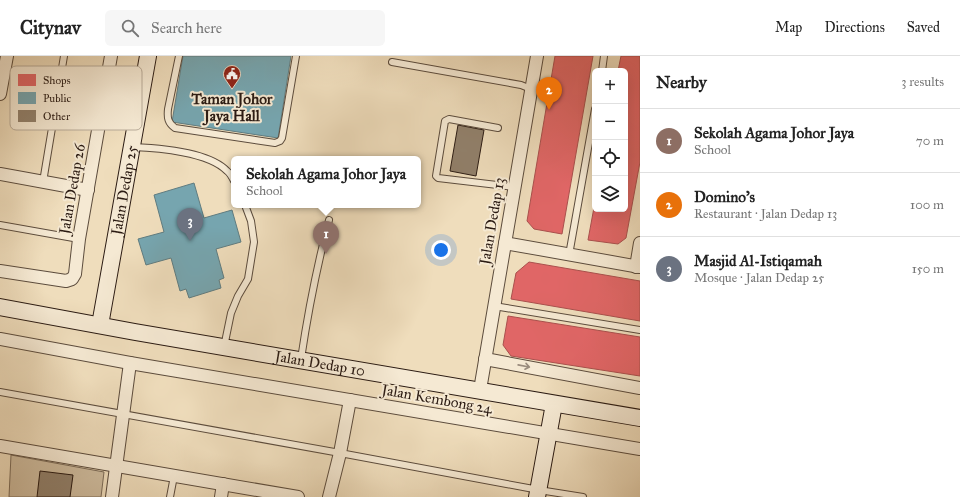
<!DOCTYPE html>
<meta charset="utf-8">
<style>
:root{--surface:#fff;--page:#f6f6f6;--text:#222;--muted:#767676;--line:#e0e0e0;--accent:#d93025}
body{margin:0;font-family:"IM FELL Great Primer",serif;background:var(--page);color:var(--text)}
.controls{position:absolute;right:12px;top:12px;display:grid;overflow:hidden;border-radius:6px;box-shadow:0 4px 16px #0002}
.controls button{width:36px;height:36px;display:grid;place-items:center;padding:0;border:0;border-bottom:1px solid var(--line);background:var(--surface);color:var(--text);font:20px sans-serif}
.you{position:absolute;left:441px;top:194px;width:14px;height:14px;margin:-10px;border:3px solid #fff;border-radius:50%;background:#1a73e8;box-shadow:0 0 0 6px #1a73e833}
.badge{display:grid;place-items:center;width:26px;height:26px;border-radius:50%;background:var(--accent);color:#fff;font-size:13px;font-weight:700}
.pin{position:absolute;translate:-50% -33px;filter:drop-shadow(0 1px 2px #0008)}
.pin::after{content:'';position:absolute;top:21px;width:14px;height:12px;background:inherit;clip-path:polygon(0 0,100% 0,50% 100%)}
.popup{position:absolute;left:231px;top:100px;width:190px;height:52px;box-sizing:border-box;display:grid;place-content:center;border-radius:6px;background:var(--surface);filter:drop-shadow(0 1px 3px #0005);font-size:13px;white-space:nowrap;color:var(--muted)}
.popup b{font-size:15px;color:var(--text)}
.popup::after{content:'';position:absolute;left:50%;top:100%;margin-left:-8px;border:8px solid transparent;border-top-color:var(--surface)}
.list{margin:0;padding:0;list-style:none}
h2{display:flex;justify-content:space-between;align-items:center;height:52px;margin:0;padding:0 16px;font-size:17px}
h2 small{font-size:13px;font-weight:400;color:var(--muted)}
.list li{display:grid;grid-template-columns:26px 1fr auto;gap:12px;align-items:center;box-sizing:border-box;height:64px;padding:0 16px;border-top:1px solid var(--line)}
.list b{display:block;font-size:15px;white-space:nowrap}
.list p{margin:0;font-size:13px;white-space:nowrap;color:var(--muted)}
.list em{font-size:13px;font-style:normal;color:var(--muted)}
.icon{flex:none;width:22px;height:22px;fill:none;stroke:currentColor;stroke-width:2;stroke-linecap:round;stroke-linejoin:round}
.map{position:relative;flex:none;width:640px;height:441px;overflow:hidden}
header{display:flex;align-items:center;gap:24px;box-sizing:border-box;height:56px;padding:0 20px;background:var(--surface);border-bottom:1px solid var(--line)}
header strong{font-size:19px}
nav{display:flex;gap:22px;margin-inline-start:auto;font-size:14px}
.search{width:280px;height:36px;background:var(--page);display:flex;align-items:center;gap:10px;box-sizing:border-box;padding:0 14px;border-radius:6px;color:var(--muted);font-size:15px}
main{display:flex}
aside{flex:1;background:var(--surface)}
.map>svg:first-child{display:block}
.green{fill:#cebc9f;stroke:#7c6c59}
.shops{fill:#e06666;stroke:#aa504d}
.public{fill:#76a5af;stroke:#607c80}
.building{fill:#91806b;stroke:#2b1b13}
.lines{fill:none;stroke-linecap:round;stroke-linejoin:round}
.lane-casing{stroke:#5c4c3d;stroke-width:8}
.street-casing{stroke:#5c4c3d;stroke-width:14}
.secondary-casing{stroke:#2b1b13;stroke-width:18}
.lane{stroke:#f5e9d3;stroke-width:6}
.street{stroke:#f5e9d3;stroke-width:12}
.secondary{stroke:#f5e9d3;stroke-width:16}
.oneway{stroke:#9a8c7d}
.labels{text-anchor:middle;stroke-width:4;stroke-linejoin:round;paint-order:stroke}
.poi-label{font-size:15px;font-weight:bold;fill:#2b1b13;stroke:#f5e9d3}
.street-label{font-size:15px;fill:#2b1b13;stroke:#f5e9d3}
.key{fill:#f5e9d3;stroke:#b8ab99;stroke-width:1}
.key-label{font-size:11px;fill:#2b1b13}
</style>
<header>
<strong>Citynav</strong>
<div class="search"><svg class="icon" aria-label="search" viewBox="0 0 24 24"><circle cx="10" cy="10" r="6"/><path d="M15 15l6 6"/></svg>Search here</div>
<nav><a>Map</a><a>Directions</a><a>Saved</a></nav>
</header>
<main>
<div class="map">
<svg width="640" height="441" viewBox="0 0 640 441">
<rect width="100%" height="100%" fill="#efddbc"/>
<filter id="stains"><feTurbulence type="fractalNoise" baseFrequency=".005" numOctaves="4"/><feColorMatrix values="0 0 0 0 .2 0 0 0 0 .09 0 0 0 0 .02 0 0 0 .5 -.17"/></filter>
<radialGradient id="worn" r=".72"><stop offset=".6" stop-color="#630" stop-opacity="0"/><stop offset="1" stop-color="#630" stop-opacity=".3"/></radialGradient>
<!-- green -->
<polygon class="green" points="11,399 104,416 101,441 9,441"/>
<!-- shops -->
<g class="shops">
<polygon points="555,0 593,0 562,178 534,173 527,165"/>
<polygon points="621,0 640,0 640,106 626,182 618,188 588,184 595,146 595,153 625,153 625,15 618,15"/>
<polygon points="529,206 640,225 640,265 511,243 516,217"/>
<polygon points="508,260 640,281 640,320 511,300 503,289"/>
</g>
<!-- public -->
<g class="public">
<polygon points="183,0 291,0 278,82 172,66"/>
<polygon points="194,127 204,162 232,154 241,186 216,193 224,222 219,224 221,232 189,242 186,233 180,235 171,202 146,209 138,183 164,176 154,139"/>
</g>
<!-- building -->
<g class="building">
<polygon points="458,69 484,74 476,120 450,115"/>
<polygon points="40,415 73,419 70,441 37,441"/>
</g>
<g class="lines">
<defs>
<g id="lane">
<path d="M179,0L168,53C167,62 168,67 175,72L275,87L280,85L282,82L296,0"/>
<polyline points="392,6 521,29 531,33"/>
<polyline points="602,15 604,0"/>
<polyline points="498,72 449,63 445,65 436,120 438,122 514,131"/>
<path d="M133,91C158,92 209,96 227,115C230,117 232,121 234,125"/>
<polyline points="43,126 64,0"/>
<polyline points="0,169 79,183"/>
<polyline points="569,199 595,53"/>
<polyline points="494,250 640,274"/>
<polyline points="224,291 231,257 238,240 248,223 254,186 251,165 245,149"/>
<path d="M301,303C308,256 317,210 329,164"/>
<polyline points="0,336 340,397 539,434 583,441"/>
<polyline points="170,441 174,420"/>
</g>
<g id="street">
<polyline points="0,38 7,0"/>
<polyline points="0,118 88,134"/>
<polyline points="505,187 640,211"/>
<polyline points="636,211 640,187"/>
<polyline points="0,215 66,225 72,223 75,218 79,183 111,0"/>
<polyline points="0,283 130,307 640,393"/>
<polyline points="485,303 640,332"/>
<polyline points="480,334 537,0"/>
<polyline points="0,390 298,441"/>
<polyline points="112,441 130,307"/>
<polyline points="221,441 223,428"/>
<polyline points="329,441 340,397 350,344"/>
</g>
<g id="secondary">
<path id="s1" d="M0,251L135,276L640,362"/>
<path id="s2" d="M100,269L148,0"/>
<polyline points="537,441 554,348"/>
</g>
</defs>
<!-- lane casing -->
<use href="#lane" class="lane-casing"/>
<!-- street casing -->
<use href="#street" class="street-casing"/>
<!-- secondary casing -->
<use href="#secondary" class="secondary-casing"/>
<!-- lane -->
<use href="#lane" class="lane"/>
<!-- street -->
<use href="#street" class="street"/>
<!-- secondary -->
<use href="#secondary" class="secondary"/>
</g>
<!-- one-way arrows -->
<defs><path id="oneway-shaft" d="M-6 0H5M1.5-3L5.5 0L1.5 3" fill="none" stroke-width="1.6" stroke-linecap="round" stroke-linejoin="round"/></defs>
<use class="oneway" href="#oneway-shaft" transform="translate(524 310) rotate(11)"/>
<!-- icons -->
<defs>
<symbol id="civic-pin" viewBox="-11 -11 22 30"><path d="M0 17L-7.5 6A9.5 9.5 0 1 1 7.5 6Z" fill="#8f2418" stroke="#f5e9d3"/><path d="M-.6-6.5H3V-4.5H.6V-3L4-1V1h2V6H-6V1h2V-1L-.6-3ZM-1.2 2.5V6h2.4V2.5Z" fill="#fff"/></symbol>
</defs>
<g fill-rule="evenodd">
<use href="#civic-pin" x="222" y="8" width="20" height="27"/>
</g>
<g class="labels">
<!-- poi labels -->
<g class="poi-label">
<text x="232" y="48">Taman Johor<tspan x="232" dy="17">Jaya Hall</tspan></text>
</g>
<!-- street labels -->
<g class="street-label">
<text transform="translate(72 133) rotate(-80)" y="5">Jalan Dedap 26</text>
<text dy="5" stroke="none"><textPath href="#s2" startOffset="137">Jalan Dedap 25</textPath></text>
<text transform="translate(492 165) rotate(-80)" y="5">Jalan Dedap 13</text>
<text dy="5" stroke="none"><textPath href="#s1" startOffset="325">Jalan Dedap 10</textPath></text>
<text transform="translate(437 343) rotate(10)" y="5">Jalan Kembong 24</text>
</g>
</g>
<!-- legend -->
<rect x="10" y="10" width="132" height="64" rx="6" class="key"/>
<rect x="18" y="18" width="18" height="12" fill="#e06666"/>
<rect x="18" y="36" width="18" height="12" fill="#76a5af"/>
<rect x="18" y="54" width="18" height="12" fill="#91806b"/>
<g class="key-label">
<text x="43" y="28">Shops</text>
<text x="43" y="46">Public</text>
<text x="43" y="64">Other</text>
</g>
<rect width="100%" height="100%" filter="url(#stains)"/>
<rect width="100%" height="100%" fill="url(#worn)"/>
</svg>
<div class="controls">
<button>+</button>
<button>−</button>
<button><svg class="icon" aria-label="locate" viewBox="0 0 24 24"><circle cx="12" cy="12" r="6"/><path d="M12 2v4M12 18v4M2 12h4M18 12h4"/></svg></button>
<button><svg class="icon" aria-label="layers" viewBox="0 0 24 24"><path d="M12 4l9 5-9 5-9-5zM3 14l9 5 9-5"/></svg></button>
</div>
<div class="you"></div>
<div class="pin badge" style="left:326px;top:198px;background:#8d6e63">1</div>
<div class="popup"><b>Sekolah Agama Johor Jaya</b>School</div>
<div class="pin badge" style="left:549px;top:54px;background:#e8710a">2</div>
<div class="pin badge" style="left:190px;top:185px;background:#6b7280">3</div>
</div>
<aside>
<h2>Nearby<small>3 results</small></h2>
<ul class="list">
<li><span class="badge" style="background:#8d6e63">1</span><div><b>Sekolah Agama Johor Jaya</b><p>School</p></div><em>70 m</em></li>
<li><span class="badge" style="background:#e8710a">2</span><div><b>Domino's</b><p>Restaurant · Jalan Dedap 13</p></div><em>100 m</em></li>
<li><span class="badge" style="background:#6b7280">3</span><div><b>Masjid Al-Istiqamah</b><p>Mosque · Jalan Dedap 25</p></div><em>150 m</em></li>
</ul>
</aside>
</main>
